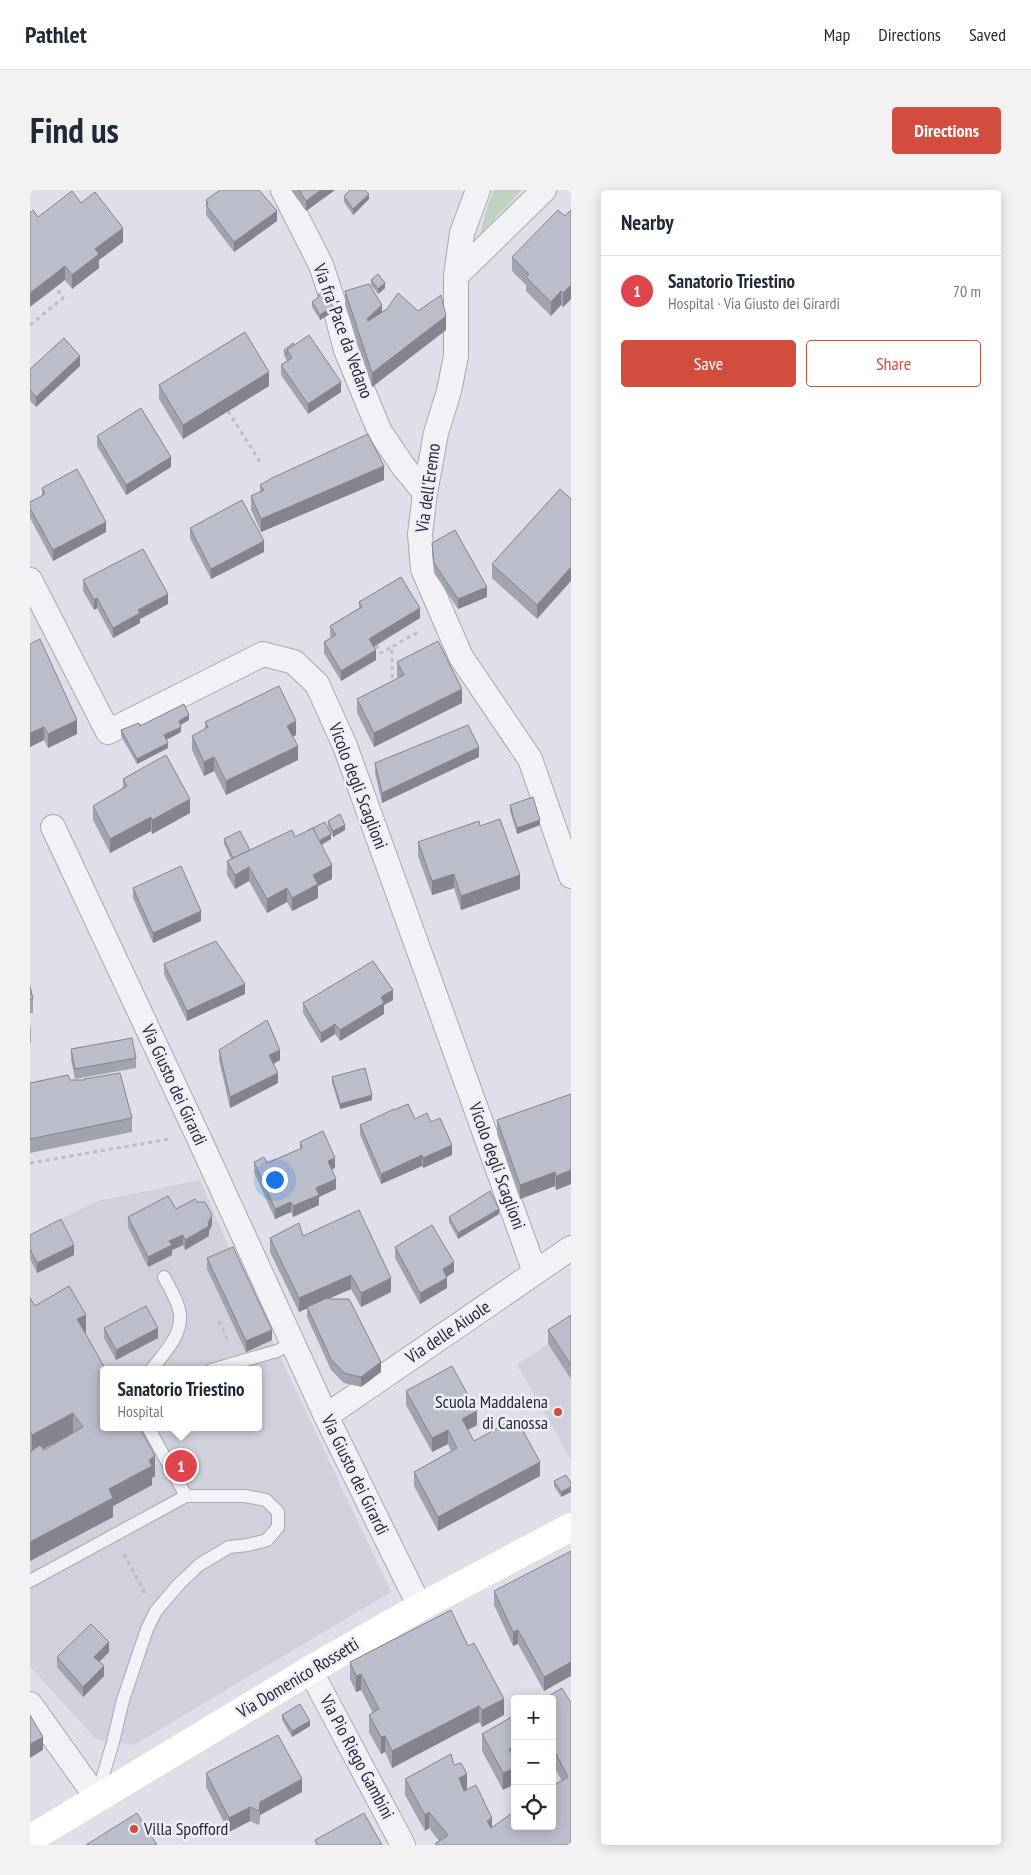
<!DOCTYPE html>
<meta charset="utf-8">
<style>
:root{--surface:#fff;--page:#f2f2f3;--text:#1f2937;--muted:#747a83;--line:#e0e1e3;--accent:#d14e3f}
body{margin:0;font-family:"PT Sans Narrow",sans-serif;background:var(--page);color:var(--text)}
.controls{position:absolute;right:15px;bottom:15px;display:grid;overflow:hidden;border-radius:5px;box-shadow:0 2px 12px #0003}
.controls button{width:45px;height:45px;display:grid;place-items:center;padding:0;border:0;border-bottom:1px solid var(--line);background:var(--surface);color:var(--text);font:25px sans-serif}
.you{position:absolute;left:244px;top:989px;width:18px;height:18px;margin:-12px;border:4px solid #fff;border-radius:50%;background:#1a73e8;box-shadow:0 0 0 8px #1a73e833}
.badge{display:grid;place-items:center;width:32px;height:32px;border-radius:50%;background:var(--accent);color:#fff;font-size:16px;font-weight:700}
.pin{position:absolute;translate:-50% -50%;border:2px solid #fff;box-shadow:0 1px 5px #0006}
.popup{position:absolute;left:70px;top:1176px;width:162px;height:65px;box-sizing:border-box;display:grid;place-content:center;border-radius:5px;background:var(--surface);filter:drop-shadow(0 1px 4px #0005);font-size:16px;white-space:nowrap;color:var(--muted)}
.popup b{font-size:19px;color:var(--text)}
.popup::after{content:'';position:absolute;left:50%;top:100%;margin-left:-10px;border:10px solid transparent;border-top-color:var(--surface)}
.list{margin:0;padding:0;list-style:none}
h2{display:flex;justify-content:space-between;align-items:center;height:65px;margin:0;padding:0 20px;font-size:21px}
h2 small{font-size:16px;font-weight:400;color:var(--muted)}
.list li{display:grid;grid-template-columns:32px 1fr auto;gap:15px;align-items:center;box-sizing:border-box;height:70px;padding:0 20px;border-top:1px solid var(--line)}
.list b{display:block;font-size:19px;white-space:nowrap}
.list p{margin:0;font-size:16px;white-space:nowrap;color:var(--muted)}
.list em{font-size:16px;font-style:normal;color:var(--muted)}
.actions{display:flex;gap:10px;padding:15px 20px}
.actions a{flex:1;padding:11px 0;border:1px solid var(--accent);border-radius:5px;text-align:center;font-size:18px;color:var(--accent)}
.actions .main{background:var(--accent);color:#fff}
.icon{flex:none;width:28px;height:28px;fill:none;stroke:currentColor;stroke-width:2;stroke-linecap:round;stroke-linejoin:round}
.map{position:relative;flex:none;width:541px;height:1655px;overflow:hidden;border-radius:5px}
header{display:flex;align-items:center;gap:30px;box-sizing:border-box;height:70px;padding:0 25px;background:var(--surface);border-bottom:1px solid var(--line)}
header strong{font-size:24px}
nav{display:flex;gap:28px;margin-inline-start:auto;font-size:18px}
.intro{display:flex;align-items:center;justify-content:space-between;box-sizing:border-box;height:120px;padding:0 30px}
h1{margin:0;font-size:35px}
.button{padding:12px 22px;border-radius:5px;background:var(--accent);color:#fff;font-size:18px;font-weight:700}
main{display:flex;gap:30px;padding:0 30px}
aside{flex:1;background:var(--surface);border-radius:5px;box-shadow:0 2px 12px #0003}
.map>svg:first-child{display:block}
.built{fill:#d0d1dd;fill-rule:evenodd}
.green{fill:#bfd2bf}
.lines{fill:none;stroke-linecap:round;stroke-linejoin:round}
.lane-casing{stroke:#a7a8b5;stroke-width:14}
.street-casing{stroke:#a7a8b5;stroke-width:26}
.path{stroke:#bcbdc6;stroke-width:3;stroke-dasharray:4 4;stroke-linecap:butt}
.lane{stroke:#f1f1f6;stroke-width:12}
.street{stroke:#f1f1f6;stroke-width:24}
.secondary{stroke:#fff;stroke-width:28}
.wall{fill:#a1a3af;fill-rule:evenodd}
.shaded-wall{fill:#83848e}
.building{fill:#bbbdcb;stroke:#83848e}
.poi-dot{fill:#d14e3f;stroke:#edeff5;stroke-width:2}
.labels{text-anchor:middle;stroke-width:5;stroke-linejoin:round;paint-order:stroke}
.street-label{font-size:18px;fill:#27293f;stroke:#edeff5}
.poi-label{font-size:18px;fill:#27293f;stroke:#edeff5;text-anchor:end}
</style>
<header>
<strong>Pathlet</strong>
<nav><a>Map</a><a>Directions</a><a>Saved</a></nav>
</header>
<div class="intro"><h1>Find us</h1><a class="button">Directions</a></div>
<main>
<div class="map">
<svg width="541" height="1655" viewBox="0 0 541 1655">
<rect width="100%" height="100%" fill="#dedfe8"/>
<!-- built -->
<g class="built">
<path d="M170,990L203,1067L361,1402L104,1555L66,1549L0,1477V1045L67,1011ZM74,1180H228V1237H74Z"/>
<polygon points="541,1139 541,1270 487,1175"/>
</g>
<!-- green -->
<polygon class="green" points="464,0 492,0 450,44 458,14"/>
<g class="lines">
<defs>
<g id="lane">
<path d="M121,1180C135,1162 155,1143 149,1119C146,1108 139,1097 134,1087"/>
<polyline points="181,1180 247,1161 263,1153"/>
<polyline points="118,1237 156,1306"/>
<polyline points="0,1391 156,1306 215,1306 236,1310 248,1322 248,1337 237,1350 218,1355 199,1357 169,1375 148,1395 126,1421 117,1439 93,1510 83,1552 67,1606"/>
</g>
<g id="street">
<polyline points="253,0 291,75 304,114 316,160 350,242 373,276 395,303"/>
<polyline points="448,0 432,43 426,86 426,166 419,201 406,243 395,303 390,344 393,379 431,467 500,569 541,686"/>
<polyline points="426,86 514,0"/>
<polyline points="0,390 78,542 233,464 264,472 287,494 315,556 505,1082"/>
<polyline points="23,637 167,944 296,1226 390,1417"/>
<polyline points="296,1226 541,1058"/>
<polyline points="280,1480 373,1655"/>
<polyline points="0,1514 67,1608"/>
</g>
</defs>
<!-- lane casing -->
<use href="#lane" class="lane-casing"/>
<!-- street casing -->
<use href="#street" class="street-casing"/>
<!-- path -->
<g class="path">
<polyline points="0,135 33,108 26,97"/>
<polyline points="198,221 230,272"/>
<polyline points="346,455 351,463 362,457"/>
<polyline points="362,496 362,457 390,441"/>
<polyline points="0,973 140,949"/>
<polyline points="189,1131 199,1153"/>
<polyline points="94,1364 115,1403"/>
</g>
<!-- lane -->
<use href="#lane" class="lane"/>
<!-- street -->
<use href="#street" class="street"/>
<!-- secondary -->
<polyline class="secondary" points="0,1649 280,1480 390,1417 541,1337"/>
</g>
<!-- wall -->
<g class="wall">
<polygon points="261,0 305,0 276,21"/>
<polygon points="314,6 339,9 323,25 314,12"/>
<polygon points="176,10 247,31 204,62 176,25"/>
<polygon points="51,13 93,52 69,70 69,78 42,99 35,90 8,27"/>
<polygon points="541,20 541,109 533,117 531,115 521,126 496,101 496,95 482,81 482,67 535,26"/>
<polygon points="341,90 355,98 348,104 341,95"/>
<polygon points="315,101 352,122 388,121 416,140 342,197 315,115"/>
<polygon points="288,105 303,122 290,130 282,117 282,112 288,108"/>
<polygon points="263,153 311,202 278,224 251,185 251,175 257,171 254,165 254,160"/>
<polygon points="50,176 6,217 0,211 0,179"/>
<polygon points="129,195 239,196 153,249 129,209"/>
<polygon points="67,246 141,277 96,305 67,256"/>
<polygon points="354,290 231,342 221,320 221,306 230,302 230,295"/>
<polygon points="12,298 76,342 23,371 0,328 0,312 12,306"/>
<polygon points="530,299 507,429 462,388 462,374"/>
<polygon points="160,338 234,362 181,389 160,348"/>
<polygon points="402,353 457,407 428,419 404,383 402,363"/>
<polygon points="53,390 138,414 110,429 110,433 83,448 67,418 64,420 53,401"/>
<polygon points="329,412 390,428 344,457 346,470 311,491 294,463 294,452 301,448 300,446 300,436 329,418"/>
<polygon points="0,454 47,544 18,558 14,550 0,557"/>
<polygon points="367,472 432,513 344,557 327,523 327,509 368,488 367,486"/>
<polygon points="159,530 150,535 151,542 136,550 138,558 107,574 91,546 91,540 110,536"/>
<polygon points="175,532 266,545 263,547 268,570 196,605 184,581 174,586 162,560 162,546 175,539"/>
<polygon points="449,567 352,613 345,583 345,573"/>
<polygon points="93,589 160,623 122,644 121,641 80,663 63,630 63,616 93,598"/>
<polygon points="480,615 510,635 487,644 480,621"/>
<polygon points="298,631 315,640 303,647 298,636"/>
<polygon points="265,647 301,649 291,655 302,689 288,696 288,708 262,721 257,712 237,723 219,691 205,699 197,685 197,671 201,669 194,654 194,649 220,660"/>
<polygon points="388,652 490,699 431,720 424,698 402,705 388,666"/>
<polygon points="103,698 171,731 123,753 103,708"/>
<polygon points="134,774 215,804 157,831 134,784"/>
<polygon points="0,796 3,809 3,823 0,823"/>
<polygon points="363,810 354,815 354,824 310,851 305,844 291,853 273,823 273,813"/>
<polygon points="0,835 1,839 1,853 0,853"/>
<polygon points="41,859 106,868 106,878 45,889 41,869"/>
<polygon points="189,860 250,870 244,874 248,893 200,918 189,870"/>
<polygon points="302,887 342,910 310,919 302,893"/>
<polygon points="40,890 102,928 102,942 0,963 0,893"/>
<polygon points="541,904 541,994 526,1000 525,996 490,1009 467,944 467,930"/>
<polygon points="364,920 385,929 401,932 422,965 393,978 392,976 351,994 330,945 330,935"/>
<polygon points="270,952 305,978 302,979 306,999 289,1007 289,1015 263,1027 261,1022 245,1029 224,982 224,972 237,973 270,959"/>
<polygon points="146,1019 182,1035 179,1041 179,1046 155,1060 153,1055 142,1060 142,1065 118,1077 98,1037 98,1027"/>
<polygon points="469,1024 428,1049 419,1032 419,1027"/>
<polygon points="0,1045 44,1065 7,1083 0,1069"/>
<polygon points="273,1046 361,1102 331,1117 321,1099 299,1108 351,1182 331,1197 314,1193 301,1180 277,1127 277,1118 269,1122 240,1062 240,1048"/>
<polygon points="365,1057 424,1082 417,1087 417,1098 390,1114 365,1068"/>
<polygon points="177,1068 242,1150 216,1162 177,1079"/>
<path d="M0,1108L5,1116L56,1144L125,1286L122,1288V1295L83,1316V1327L0,1371ZM43,1243L14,1260L13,1259Z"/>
<polygon points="541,1125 541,1189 518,1154 518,1140"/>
<polygon points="74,1138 128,1148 86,1170 74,1148"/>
<polygon points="376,1201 447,1235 438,1240 444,1251 510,1286 408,1341 384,1296 384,1282 421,1261 418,1254 402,1262 376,1215"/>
<polygon points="524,1291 541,1293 541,1302 531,1307 524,1296"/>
<polygon points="541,1361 514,1501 488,1454 483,1456 464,1415 464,1401"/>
<polygon points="438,1456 474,1525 452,1537 449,1532 362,1578 355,1562 351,1564 339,1542 339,1525 343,1523 331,1500 326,1502 320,1489 320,1472"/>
<polygon points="79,1462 69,1472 74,1486 53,1507 27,1477 27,1467"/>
<polygon points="522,1509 541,1513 541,1655 405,1655 405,1654 409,1651 399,1638 395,1641 375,1605 375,1589 424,1575 437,1599 462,1638 532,1591 522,1573"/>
<polygon points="252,1525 280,1536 262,1547 252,1530"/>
<polygon points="485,1525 473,1600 452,1561 452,1544"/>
<polygon points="176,1583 272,1602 230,1625 229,1635 220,1631 199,1642 176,1597"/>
</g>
<!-- shaded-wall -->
<g class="shaded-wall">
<polygon points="291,0 305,0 276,21 276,11"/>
<polygon points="339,4 339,9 323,25 323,19"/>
<polygon points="247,21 247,31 204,62 204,52"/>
<polygon points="93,38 93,52 69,70 69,78 42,99 42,85 65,59"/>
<polygon points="35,76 35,90 0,117 0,103"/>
<polygon points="541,83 541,109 533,117 533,103"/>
<polygon points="355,93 355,98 348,104 348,99"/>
<polygon points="531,101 531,115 521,126 521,112"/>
<polygon points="352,115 352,128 337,143 337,129"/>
<polygon points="303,116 303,122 290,130 290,125"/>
<polygon points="416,126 416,140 342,197 342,183"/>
<polygon points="50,166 50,176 6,217 6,207"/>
<polygon points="239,182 239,196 153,249 153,235"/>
<polygon points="311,192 311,202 278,224 278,214"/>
<polygon points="141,267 141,277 96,305 96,295"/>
<polygon points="354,276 354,290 231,342 231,329"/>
<polygon points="76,332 76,342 23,371 23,360"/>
<polygon points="234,351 234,362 181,389 181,379"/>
<polygon points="541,377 541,391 507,429 507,415"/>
<polygon points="457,397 457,407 428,419 428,409"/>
<polygon points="138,404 138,414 110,429 110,433 83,448 83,438 108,420"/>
<polygon points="67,408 67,418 64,420 64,410"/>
<polygon points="390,418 390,428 339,459 339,449"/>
<polygon points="346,460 346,470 311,491 311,481"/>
<polygon points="432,499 432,513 344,557 344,543"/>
<polygon points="159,525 159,530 149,536 149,531"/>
<polygon points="47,530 47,544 18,558 18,544"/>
<polygon points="266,531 266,545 257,549 257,536"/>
<polygon points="14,537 14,550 0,557 0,543"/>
<polygon points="151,537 151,542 134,551 134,545"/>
<polygon points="138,553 138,558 107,574 107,569"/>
<polygon points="268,556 268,570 196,605 196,591"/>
<polygon points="449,557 449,567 352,613 352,603"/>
<polygon points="184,567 184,581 174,586 174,572"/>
<polygon points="160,609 160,623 122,644 122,630"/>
<polygon points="121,627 121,641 80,663 80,649"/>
<polygon points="510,630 510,635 487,644 487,638"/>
<polygon points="315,635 315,640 303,647 303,641"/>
<polygon points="301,644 301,649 286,658 286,653"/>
<polygon points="302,675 302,689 288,696 288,708 262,721 262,708 283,685"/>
<polygon points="219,677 219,691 205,699 205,685"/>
<polygon points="424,684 424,698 402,705 402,691"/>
<polygon points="490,685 490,699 431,720 431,706"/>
<polygon points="257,698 257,712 237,723 237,709"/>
<polygon points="171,721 171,731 123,753 123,743"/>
<polygon points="215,794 215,804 157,831 157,821"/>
<polygon points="363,800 363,810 354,815 354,824 310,851 310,840 351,807"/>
<polygon points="305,834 305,844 291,853 291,843"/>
<polygon points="250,860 250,870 239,876 239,865"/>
<polygon points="248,883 248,893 200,918 200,907"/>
<polygon points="342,905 342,910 310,919 310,914"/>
<polygon points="422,955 422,965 393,978 393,968"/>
<polygon points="392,965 392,976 351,994 351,984"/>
<polygon points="305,968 305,978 298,981 298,971"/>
<polygon points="541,980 541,994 526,1000 526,986"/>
<polygon points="525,982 525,996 490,1009 490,995"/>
<polygon points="306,989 306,999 289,1007 289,1015 263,1027 263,1016 286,998"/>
<polygon points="261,1012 261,1022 245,1029 245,1019"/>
<polygon points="469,1019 469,1024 428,1049 428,1043"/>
<polygon points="182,1025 182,1035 179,1041 179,1046 155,1060 155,1050 178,1033"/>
<polygon points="153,1045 153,1055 142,1060 142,1065 118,1077 118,1067 139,1051"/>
<polygon points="44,1055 44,1065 7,1083 7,1073"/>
<polygon points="424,1072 424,1082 413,1089 413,1079"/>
<polygon points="321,1085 321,1099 269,1122 269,1108"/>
<polygon points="361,1088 361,1102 331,1117 331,1103"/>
<polygon points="417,1088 417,1098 390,1114 390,1103"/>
<polygon points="56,1125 56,1144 47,1129"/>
<polygon points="128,1138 128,1148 86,1170 86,1160"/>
<polygon points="242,1140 242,1150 216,1162 216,1151"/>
<polygon points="351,1172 351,1182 331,1197 331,1187"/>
<polygon points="447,1221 447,1235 432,1243 432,1229"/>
<polygon points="43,1223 43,1243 2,1265 2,1245"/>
<polygon points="418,1240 418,1254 402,1262 402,1248"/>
<polygon points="125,1266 125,1286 122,1288 122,1295 83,1316 83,1327 0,1371 0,1352 79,1299"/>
<polygon points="510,1272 510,1286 408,1341 408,1327"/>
<polygon points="541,1297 541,1302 531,1307 531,1302"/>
<polygon points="488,1440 488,1454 483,1456 483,1442"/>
<polygon points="79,1452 79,1462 64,1477 64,1467"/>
<polygon points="541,1472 541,1486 514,1501 514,1487"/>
<polygon points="74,1476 74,1486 53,1507 53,1497"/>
<polygon points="331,1484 331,1500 326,1502 326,1486"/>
<polygon points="474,1509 474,1525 452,1537 452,1520"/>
<polygon points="449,1516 449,1532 362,1578 362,1561"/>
<polygon points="280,1531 280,1536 262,1547 262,1541"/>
<polygon points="355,1546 355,1562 351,1564 351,1547"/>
<polygon points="13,1547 13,1560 0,1568 0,1554"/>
<polygon points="485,1557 485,1573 479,1559"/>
<polygon points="485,1578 485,1594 473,1600 473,1583"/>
<polygon points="437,1584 437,1600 429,1605 429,1588"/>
<polygon points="272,1589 272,1602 230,1625 229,1635 230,1612"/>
<polygon points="220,1617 220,1631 199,1642 199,1628"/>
<polygon points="399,1622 399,1638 395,1641 395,1625"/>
<polygon points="462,1628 462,1644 457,1631"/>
</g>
<!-- building -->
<g class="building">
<polygon points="190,0 229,0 247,21 204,52 176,15 178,14 176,10"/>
<polygon points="269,0 291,0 276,11"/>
<polygon points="320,0 335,0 339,4 323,19 314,6"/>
<polygon points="42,1 51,13 65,2 93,38 65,59 69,64 42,85 35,76 0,103 0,23 3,20 8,27"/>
<polygon points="528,20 535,26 541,20 541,95 533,103 531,101 521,112 496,87 499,84 482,67"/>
<polygon points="348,84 355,93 348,99 341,90"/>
<polygon points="339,94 352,115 337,129 338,131 357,119 368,103 388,121 411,105 416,126 342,183 315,101"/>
<polygon points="293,102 303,116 290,125 282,112 289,107 288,105"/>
<polygon points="215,142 239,182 153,235 129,195"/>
<polygon points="279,145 311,192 278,214 251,175 262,168 257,160"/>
<polygon points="34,148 50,166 6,207 0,200 0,179"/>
<polygon points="263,153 264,155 257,160 257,165 254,160"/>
<polygon points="111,218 141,267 96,295 67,246"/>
<polygon points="338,244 354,276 231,329 221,306 234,300 230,295 242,288"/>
<polygon points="47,279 76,332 23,360 0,318 0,312 15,304 12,298"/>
<polygon points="530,299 541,309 541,377 507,415 462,374"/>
<polygon points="212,310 234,351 181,379 160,338"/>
<polygon points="425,340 457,397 428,409 404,373 402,353"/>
<polygon points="113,359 138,404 108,420 110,423 83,438 67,408 64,410 53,390"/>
<polygon points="371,387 390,418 339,449 346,460 311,481 294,452 306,445 300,436 332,417 329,412"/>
<polygon points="10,449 47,530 18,544 14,537 0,543 0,454"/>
<polygon points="408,451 432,499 344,543 327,509 374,485 367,472"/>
<polygon points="249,496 266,531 257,536 268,556 196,591 184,567 174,572 162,546 178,537 175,532"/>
<polygon points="154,514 159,525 149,531 151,537 134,545 138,553 107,569 91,540 109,533 110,536"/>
<polygon points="438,535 449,557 352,603 345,573"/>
<polygon points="136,565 160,609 122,630 121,627 80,649 63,616 97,596 93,589"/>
<polygon points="503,607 510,630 487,638 480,615"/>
<polygon points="310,624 315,635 303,641 298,631"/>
<polygon points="470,629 490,685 431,706 424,684 402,691 388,652 449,631 450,636"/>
<polygon points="295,632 301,644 289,651 283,638 277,641"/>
<polygon points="283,638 302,675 283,685 288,694 262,708 257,698 237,709 219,677 205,685 197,671 262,640 265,647"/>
<polygon points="210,641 220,660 203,668 194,649"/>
<polygon points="151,676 171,721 123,743 103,698"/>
<polygon points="186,751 215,794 157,821 134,774"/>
<polygon points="343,771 363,800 351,807 354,813 310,840 305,834 291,843 273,813"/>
<polygon points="0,796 3,809 0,810"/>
<polygon points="237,830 250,860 239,865 248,883 200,907 189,860"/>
<polygon points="102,848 106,868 45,879 41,859"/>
<polygon points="335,878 342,905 310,914 302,887"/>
<polygon points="90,883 102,928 0,949 0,893 38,885 40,890 55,890 54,889"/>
<polygon points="541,904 541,980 526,986 525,982 490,995 467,930"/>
<polygon points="378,914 385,929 397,923 401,932 410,928 422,955 393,968 392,965 351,984 330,935 364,919 364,920"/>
<polygon points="293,941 305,968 298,971 306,989 286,998 289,1005 263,1016 261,1012 245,1019 224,972 234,967 237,973 272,958 270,952"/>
<polygon points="460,1001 469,1019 428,1043 419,1027"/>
<polygon points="138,1006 146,1019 165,1009 167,1012 175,1012 182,1025 178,1033 179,1036 155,1050 153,1045 139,1051 142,1055 118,1067 98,1027"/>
<polygon points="329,1020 361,1088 331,1103 321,1085 269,1108 240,1048 269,1033 273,1046"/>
<polygon points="31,1029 44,1055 7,1073 0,1059 0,1045"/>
<polygon points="402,1035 424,1072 413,1079 417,1088 390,1103 365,1057"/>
<polygon points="203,1057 242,1140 216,1151 177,1068"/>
<polygon points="39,1096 56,1125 47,1129 76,1180 74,1180 74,1237 109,1237 125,1266 119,1270 122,1276 79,1299 83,1308 0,1352 0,1262 10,1255 14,1260 53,1237 43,1223 2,1245 0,1241 0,1108 5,1116"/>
<polygon points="297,1108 301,1109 319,1109 351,1172 331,1187 314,1183 301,1169 277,1117"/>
<polygon points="116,1116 128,1138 86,1160 74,1138"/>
<polygon points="541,1125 541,1175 518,1140"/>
<polygon points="422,1176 447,1221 432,1229 444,1251 486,1228 510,1272 408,1327 384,1282 427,1258 418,1240 402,1248 376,1201"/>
<polygon points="536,1285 541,1293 541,1297 531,1302 524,1291"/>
<polygon points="541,1361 541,1472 514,1487 488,1440 483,1442 464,1401"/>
<polygon points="421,1420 438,1456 444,1453 474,1509 452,1520 449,1516 362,1561 355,1546 351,1547 339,1525 349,1519 331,1484 326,1486 320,1472"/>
<polygon points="61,1434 79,1452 64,1467 74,1476 53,1497 27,1467"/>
<polygon points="532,1498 541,1513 541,1655 406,1655 405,1654 418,1645 399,1622 395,1625 375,1589 421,1564 424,1575 431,1573 437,1584 429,1588 434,1601 446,1595 462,1628 457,1631 461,1638 485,1621 485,1636 522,1636 522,1596 538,1587 522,1556 522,1509 514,1509"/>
<polygon points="270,1514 280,1531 262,1541 252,1525"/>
<polygon points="0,1525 13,1547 0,1554"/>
<polygon points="485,1525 485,1557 479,1559 485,1571 485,1578 473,1583 452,1544"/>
<polygon points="248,1545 272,1589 230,1612 229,1621 220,1617 199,1628 176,1583"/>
<polygon points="107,1623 127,1655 56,1655"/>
<polygon points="334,1623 352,1655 287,1655 285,1650"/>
</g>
<!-- markers -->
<g class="poi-dot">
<circle cx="528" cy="1222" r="5"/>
<circle cx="104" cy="1639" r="5"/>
</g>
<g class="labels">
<!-- street labels -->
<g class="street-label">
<text transform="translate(313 141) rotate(70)" y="6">Via fra' Pace da Vedano</text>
<text transform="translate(398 298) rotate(-82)" y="6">Via dell'Eremo</text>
<text transform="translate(328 596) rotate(69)" y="6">Vicolo degli Scaglioni</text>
<text transform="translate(144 895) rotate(65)" y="6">Via Giusto dei Girardi</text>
<text transform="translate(467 976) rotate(70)" y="6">Vicolo degli Scaglioni</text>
<text transform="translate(418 1142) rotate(-34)" y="6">Via delle Aiuole</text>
<text transform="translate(325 1285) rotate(64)" y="6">Via Giusto dei Girardi</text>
<text transform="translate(268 1488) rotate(-31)" y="6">Via Domenico Rossetti</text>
<text transform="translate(327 1567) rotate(62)" y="6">Via Pio Riego Gambini</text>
</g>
<!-- poi labels -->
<g class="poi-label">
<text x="518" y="1218">Scuola Maddalena<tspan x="518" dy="21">di Canossa</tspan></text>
<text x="114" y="1645" text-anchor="start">Villa Spofford</text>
</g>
</g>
</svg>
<div class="controls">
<button>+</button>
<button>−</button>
<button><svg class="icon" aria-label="locate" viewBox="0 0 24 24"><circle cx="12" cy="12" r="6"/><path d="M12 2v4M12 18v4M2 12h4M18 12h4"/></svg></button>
</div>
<div class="you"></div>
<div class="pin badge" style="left:151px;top:1276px;background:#e0444e">1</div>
<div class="popup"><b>Sanatorio Triestino</b>Hospital</div>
</div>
<aside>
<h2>Nearby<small></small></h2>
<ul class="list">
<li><span class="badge" style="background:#e0444e">1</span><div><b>Sanatorio Triestino</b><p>Hospital · Via Giusto dei Girardi</p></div><em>70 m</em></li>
</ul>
<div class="actions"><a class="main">Save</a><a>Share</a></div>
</aside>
</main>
